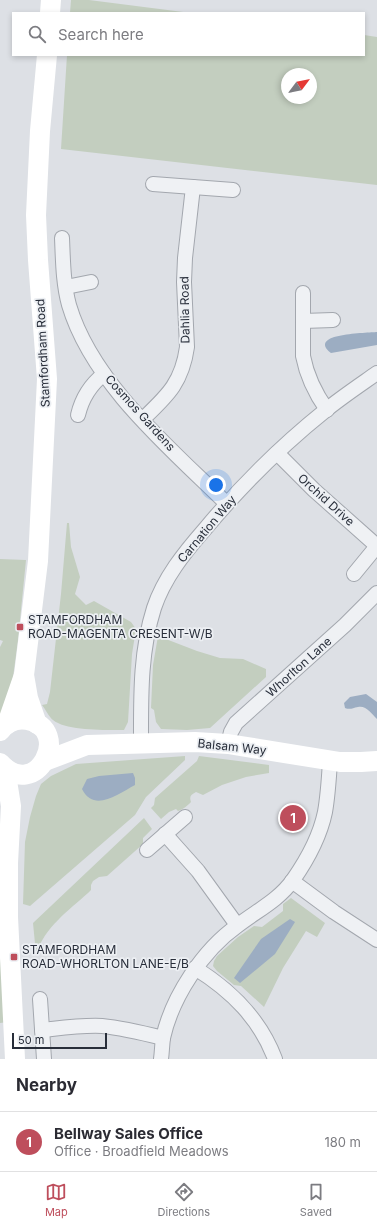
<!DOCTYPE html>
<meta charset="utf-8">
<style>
:root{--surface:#fff;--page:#f7f7f7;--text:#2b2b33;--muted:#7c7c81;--line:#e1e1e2;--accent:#be4e5c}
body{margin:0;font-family:Inter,sans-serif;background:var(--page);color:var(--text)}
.compass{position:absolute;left:281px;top:68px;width:36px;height:36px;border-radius:50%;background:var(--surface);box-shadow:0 2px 6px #0003;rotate:58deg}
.scale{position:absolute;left:12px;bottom:10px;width:95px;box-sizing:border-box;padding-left:4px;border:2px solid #282e3a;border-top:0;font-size:11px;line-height:14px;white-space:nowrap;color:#282e3a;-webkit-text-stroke:3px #eceff3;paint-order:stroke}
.you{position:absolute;left:216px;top:485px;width:14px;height:14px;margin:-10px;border:3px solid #fff;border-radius:50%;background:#1a73e8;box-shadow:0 0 0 6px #1a73e833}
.badge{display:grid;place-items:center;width:26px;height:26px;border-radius:50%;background:var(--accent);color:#fff;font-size:13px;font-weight:700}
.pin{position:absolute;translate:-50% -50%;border:2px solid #fff;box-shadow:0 1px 4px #0006}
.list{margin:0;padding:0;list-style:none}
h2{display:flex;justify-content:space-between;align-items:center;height:52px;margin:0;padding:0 16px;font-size:17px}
h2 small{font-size:13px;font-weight:400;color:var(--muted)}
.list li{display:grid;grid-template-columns:26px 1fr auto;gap:12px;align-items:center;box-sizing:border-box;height:60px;padding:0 16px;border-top:1px solid var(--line)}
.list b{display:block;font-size:15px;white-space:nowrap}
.list p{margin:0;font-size:13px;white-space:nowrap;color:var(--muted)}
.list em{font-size:13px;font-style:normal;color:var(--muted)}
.icon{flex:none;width:22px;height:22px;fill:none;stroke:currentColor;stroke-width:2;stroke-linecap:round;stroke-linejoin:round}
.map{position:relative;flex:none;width:377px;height:1059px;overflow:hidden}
.search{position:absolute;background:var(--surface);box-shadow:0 2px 6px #0003;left:12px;right:12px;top:12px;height:44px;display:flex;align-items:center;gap:10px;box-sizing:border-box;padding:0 14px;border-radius:0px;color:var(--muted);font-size:15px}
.sheet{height:112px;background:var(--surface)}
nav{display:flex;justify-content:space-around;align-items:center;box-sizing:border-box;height:56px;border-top:1px solid var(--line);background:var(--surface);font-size:11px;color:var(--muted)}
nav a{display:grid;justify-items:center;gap:2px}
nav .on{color:var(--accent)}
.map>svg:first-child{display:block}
.green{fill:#c3cebf;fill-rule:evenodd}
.water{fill:#9cadc2}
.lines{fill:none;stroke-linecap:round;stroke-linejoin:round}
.street-casing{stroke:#a3a7ae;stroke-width:16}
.street{stroke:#eff1f4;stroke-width:14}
.secondary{stroke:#fff;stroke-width:20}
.poi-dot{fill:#be4e5c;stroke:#eceff3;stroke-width:1.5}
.labels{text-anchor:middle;stroke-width:3.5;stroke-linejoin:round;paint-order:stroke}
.street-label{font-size:12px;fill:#282e3a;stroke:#eceff3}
.poi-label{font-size:12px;fill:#282e3a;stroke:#eceff3;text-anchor:start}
</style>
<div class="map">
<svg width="377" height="1059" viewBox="0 0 377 1059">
<rect width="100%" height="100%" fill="#dde0e5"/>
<!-- green -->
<g class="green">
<polygon points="71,0 89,0 191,13 70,13"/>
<path d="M364,35L377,37V185L61,149L67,55H364ZM287,74H311V98H287Z"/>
<path d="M67,523H69L71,547L80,577L75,594L86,605L94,601L131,622L136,629L132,654L128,722L124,730C107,730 66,731 53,720C49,717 46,710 42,705L47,704L50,692L61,594Z"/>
<polygon points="0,559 26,560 18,640 12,685 0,718 0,647 3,641 0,640"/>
<polygon points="158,636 197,651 220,658 243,659 266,669 266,677 210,728 187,730 161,729 156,722 154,710 151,708 153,665"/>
<polygon points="185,756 185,760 146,797 135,815 30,906 23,904 25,842 30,817 36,796 41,784 51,776 76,764"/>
<path d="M199,756L269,765V773L246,777L222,785L203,795L196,792C191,795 189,796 191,802C187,806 184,809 178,811L176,809L169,812L161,819L151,808L154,805L155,798L197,761Z"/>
<path d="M144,818L152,829L143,838V844L107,876L99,877L93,881L91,885V890L88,893C68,911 45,927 36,954L33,923Z"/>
<polygon points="291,898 325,923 317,937 306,931 283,968 264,1007 241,986 234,985 217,971 213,966 214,961 217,956 238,937 254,926 262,927 283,911 283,904"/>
<polygon points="0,954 8,1022 0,1023"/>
</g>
<!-- water -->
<g class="water">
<path d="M377,332V345L331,353C306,333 368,333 377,332Z"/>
<path d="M366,694L377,702V719C372,714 366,705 358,707C352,708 351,710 345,708L344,703L350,697Z"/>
<path d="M133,773L135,778V785C118,794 94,813 82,789L87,779L99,776Z"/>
<polygon points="290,919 295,922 275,954 240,983 234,978 261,939"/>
</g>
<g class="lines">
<defs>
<g id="street">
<polyline points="153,184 233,190"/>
<path d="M62,238C63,260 63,283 69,305C92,383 170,448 226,503"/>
<polyline points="66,287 91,282"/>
<path d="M303,293V356C307,377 315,393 327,410"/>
<polyline points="303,321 333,320"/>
<path d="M78,415C82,398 90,385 104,374"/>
<path d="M143,419C167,396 182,383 187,347L184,282L185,258L193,187"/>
<polyline points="277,453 314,490 377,546"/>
<polyline points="354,574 377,546"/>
<path d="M141,743C141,697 140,652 154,608C164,578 184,553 205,529C241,486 281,446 326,410C342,397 360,385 377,373"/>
<polyline points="228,744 231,732 236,723 345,625 377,593"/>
<polyline points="165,834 198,871 237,925"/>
<polyline points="147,850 185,817"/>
<polyline points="292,881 334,912 377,940"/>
<path d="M195,968C232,991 260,1019 275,1059"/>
<polyline points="40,999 44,1059"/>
<path d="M42,1030C61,1028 82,1025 102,1026C123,1028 143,1033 163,1038"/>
<path d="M161,1059C162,1052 162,1045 163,1038C172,997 203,950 237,926C256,911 278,901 293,880C307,860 320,836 325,812C328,795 329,778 330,761"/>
</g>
</defs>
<!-- street casing -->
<use href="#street" class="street-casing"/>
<!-- street -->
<use href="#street" class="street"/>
<!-- secondary -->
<g class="secondary">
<polyline points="50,13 51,0"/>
<polyline points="24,675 28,698 37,724"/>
<polyline points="7,724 24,675 38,561 47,379 38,260 36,215 40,131 47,55"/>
<path d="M0,731C7,722 16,718 27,720C74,729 36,803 0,763"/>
<polyline points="45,761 87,745 195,742 228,744 340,762 361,762 377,761"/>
<polyline points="5,768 11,806 8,863 8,917 15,1059"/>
</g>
</g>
<!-- markers -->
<g class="poi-dot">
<rect x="16" y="623" width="8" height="8" rx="2"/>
<rect x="10" y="953" width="8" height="8" rx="2"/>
</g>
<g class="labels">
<!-- street labels -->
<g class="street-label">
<text transform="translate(185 310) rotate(-91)" y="4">Dahlia Road</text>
<text transform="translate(43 353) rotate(-93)" y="4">Stamfordham Road</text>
<text transform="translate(140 413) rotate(48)" y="4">Cosmos Gardens</text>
<text transform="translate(326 500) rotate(42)" y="4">Orchid Drive</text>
<text transform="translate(207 529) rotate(-50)" y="4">Carnation Way</text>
<text transform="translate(299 667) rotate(-42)" y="4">Whorlton Lane</text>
<text transform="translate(232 747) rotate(6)" y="4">Balsam Way</text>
</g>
<!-- poi labels -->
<g class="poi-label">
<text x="28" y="624">STAMFORDHAM<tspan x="28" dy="14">ROAD-MAGENTA CRESENT-W/B</tspan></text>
<text x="22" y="954">STAMFORDHAM<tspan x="22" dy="14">ROAD-WHORLTON LANE-E/B</tspan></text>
</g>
</g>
</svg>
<svg class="compass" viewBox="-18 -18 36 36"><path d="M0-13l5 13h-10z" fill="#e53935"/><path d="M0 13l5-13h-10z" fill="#7c7c81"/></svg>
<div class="scale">50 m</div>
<div class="you"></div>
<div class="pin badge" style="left:293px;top:818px">1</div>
<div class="search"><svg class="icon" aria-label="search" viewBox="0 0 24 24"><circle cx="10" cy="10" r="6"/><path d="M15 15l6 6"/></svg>Search here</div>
</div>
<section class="sheet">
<h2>Nearby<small></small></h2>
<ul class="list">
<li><span class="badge">1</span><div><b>Bellway Sales Office</b><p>Office · Broadfield Meadows</p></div><em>180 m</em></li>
</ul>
</section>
<nav>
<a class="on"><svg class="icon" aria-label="map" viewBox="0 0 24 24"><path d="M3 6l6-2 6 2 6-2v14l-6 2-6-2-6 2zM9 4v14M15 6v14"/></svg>Map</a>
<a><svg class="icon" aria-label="directions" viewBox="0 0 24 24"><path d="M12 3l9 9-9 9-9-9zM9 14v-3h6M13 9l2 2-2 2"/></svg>Directions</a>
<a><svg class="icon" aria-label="saved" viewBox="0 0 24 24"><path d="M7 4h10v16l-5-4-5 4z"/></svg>Saved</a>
</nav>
